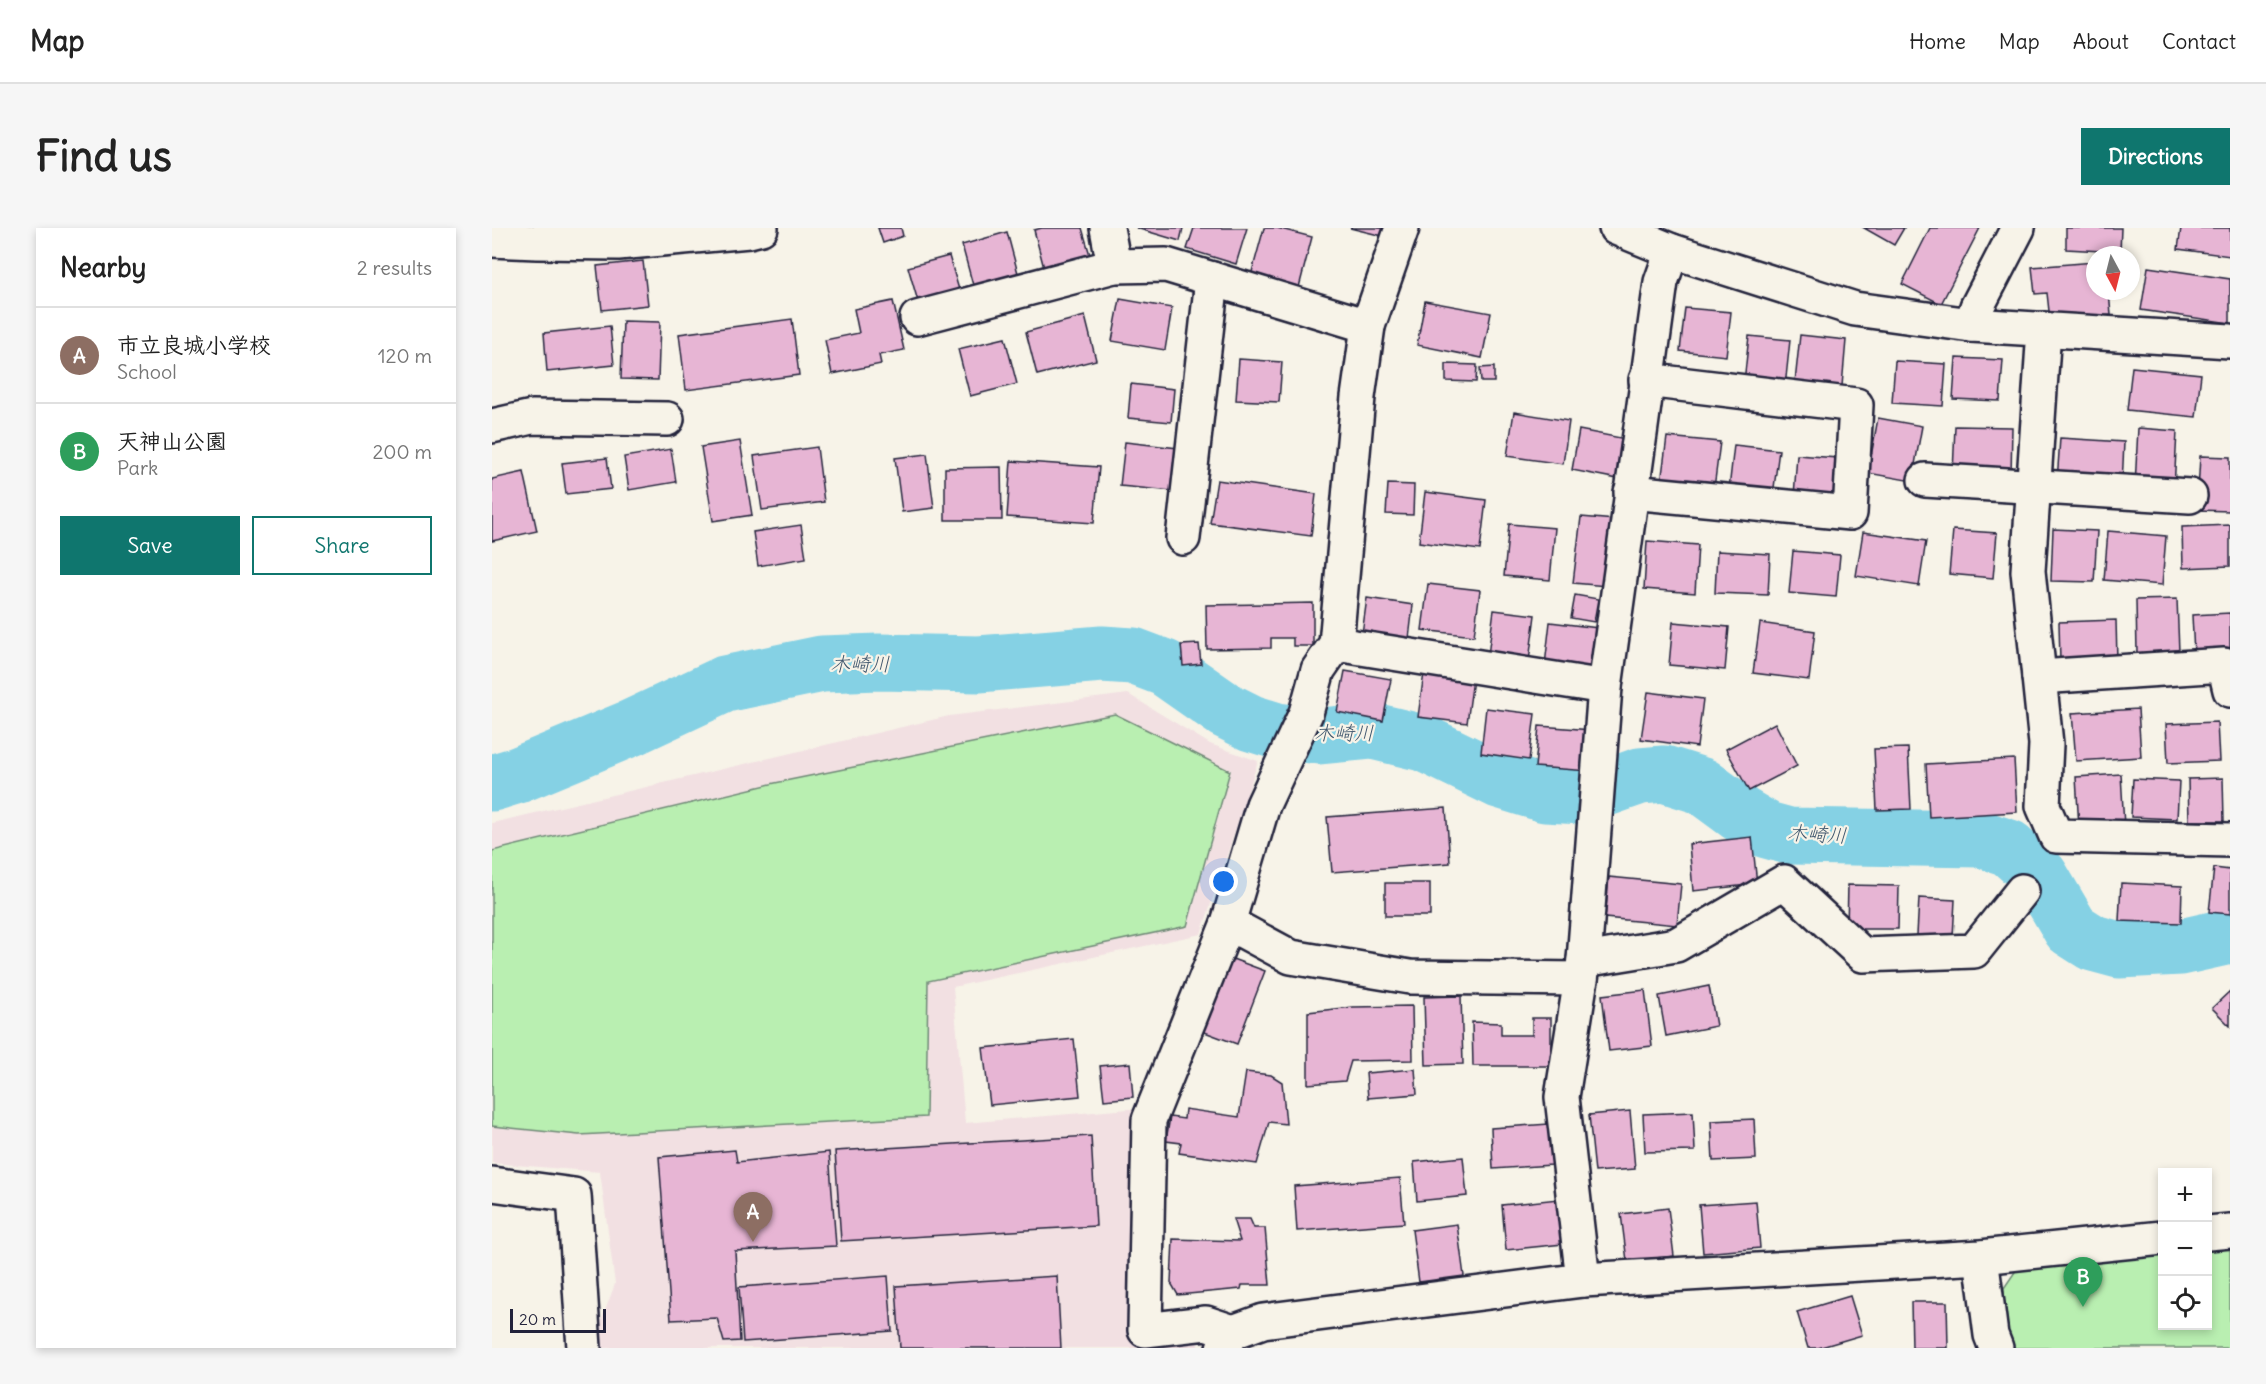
<!DOCTYPE html>
<meta charset="utf-8">
<style>
:root{--surface:#fff;--page:#f6f6f6;--text:#222;--muted:#767676;--line:#e0e0e0;--accent:#0f766e}
body{margin:0;font-family:Delius,"Klee One",sans-serif;background:var(--page);color:var(--text)}
.controls{position:absolute;right:18px;bottom:18px;display:grid;overflow:hidden;border-radius:0px;box-shadow:0 3px 9px #0003}
.controls button{width:54px;height:54px;display:grid;place-items:center;padding:0;border:0;border-bottom:2px solid var(--line);background:var(--surface);color:var(--text);font:30px sans-serif}
.compass{position:absolute;left:1594px;top:18px;width:54px;height:54px;border-radius:50%;background:var(--surface);box-shadow:0 3px 9px #0003;rotate:173deg}
.scale{position:absolute;left:18px;bottom:15px;width:96px;box-sizing:border-box;padding-left:6px;border:3px solid #22223b;border-top:0;font-size:16px;line-height:21px;white-space:nowrap;color:#22223b;-webkit-text-stroke:4px #f7f3e8;paint-order:stroke}
.you{position:absolute;left:732px;top:654px;width:21px;height:21px;margin:-15px;border:4px solid #fff;border-radius:50%;background:#1a73e8;box-shadow:0 0 0 9px #1a73e833}
.badge{display:grid;place-items:center;width:39px;height:39px;border-radius:50%;background:var(--accent);color:#fff;font-size:20px;font-weight:700}
.pin{position:absolute;translate:-50% -50px;filter:drop-shadow(0 2px 3px #0008)}
.pin::after{content:'';position:absolute;top:32px;width:21px;height:18px;background:inherit;clip-path:polygon(0 0,100% 0,50% 100%)}
.list{margin:0;padding:0;list-style:none}
h2{display:flex;justify-content:space-between;align-items:center;height:78px;margin:0;padding:0 24px;font-size:26px}
h2 small{font-size:20px;font-weight:400;color:var(--muted)}
.list li{display:grid;grid-template-columns:39px 1fr auto;gap:18px;align-items:center;box-sizing:border-box;height:96px;padding:0 24px;border-top:2px solid var(--line)}
.list b{display:block;font-size:22px;white-space:nowrap}
.list p{margin:0;font-size:20px;white-space:nowrap;color:var(--muted)}
.list em{font-size:20px;font-style:normal;color:var(--muted)}
.actions{display:flex;gap:12px;padding:18px 24px}
.actions a{flex:1;padding:14px 0;border:2px solid var(--accent);border-radius:0px;text-align:center;font-size:21px;color:var(--accent)}
.actions .main{background:var(--accent);color:#fff}
.icon{flex:none;width:33px;height:33px;fill:none;stroke:currentColor;stroke-width:2;stroke-linecap:round;stroke-linejoin:round}
.map{position:relative;flex:none;width:1738px;height:1120px;overflow:hidden;border-radius:0px}
header{display:flex;align-items:center;gap:36px;box-sizing:border-box;height:84px;padding:0 30px;background:var(--surface);border-bottom:2px solid var(--line)}
header strong{font-size:28px}
nav{display:flex;gap:33px;margin-inline-start:auto;font-size:21px}
.intro{display:flex;align-items:center;justify-content:space-between;box-sizing:border-box;height:144px;padding:0 36px}
h1{margin:0;font-size:42px}
.button{padding:15px 27px;border-radius:0px;background:var(--accent);color:#fff;font-size:21px;font-weight:700}
main{display:flex;gap:36px;padding:0 36px}
aside{flex:1;background:var(--surface);border-radius:0px;box-shadow:0 3px 9px #0003}
.map>svg:first-child{display:block}
.built{fill:#f2e0e2}
.green{fill:#b9efb1;stroke:#6e8876;stroke-width:1.5}
.lines{fill:none;stroke-linecap:round;stroke-linejoin:round}
.river{stroke:#85d1e4;stroke-width:57}
.building{fill:#e7b5d4;stroke:#22223b;stroke-width:1.5}
.minor-casing{stroke:#22223b;stroke-width:38}
.minor{stroke:#f7f3e8;stroke-width:33}
.labels{text-anchor:middle;stroke-width:4.5;stroke-linejoin:round;paint-order:stroke}
.water-label{font-size:20px;font-style:italic;fill:#40576e;stroke:#f7f3e8}
</style>
<header>
<strong>Map</strong>
<nav><a>Home</a><a>Map</a><a>About</a><a>Contact</a></nav>
</header>
<div class="intro"><h1>Find us</h1><a class="button">Directions</a></div>
<main>
<aside>
<h2>Nearby<small>2 results</small></h2>
<ul class="list">
<li><span class="badge" style="background:#8d6e63">A</span><div><b>市立良城小学校</b><p>School</p></div><em>120 m</em></li>
<li><span class="badge" style="background:#2e9e5b">B</span><div><b>天神山公園</b><p>Park</p></div><em>200 m</em></li>
</ul>
<div class="actions"><a class="main">Save</a><a>Share</a></div>
</aside>
<div class="map">
<svg width="1738" height="1120" viewBox="0 0 1738 1120">
<rect width="100%" height="100%" fill="#f7f3e8"/>
<filter id="ink" filterUnits="userSpaceOnUse"><feTurbulence type="fractalNoise" baseFrequency=".0167" numOctaves="2"/><feDisplacementMap in="SourceGraphic" scale="12" xChannelSelector="R" yChannelSelector="G"/><feConvolveMatrix kernelMatrix="1 2 1 2 8 2 1 2 1" color-interpolation-filters="sRGB"/></filter>
<g filter="url(#ink)">
<!-- built -->
<polygon class="built" points="636,466 718,516 766,533 709,706 461,759 473,895 648,880 648,1031 642,1115 706,1107 706,1120 109,1120 107,1099 123,1056 108,944 0,935 0,595 457,488"/>
<!-- green -->
<g class="green">
<polygon points="623,486 738,543 695,698 436,753 434,889 87,907 0,898 0,623 283,555"/>
<polygon points="1738,1018 1738,1120 1517,1120 1513,1111 1512,1060 1529,1035 1670,1024 1670,1098 1716,1098 1716,1020"/>
</g>
<g class="lines">
<!-- river -->
<polyline class="river" points="0,555 26,547 139,500 233,456 330,436 387,434 487,436 610,426 641,428 673,440 733,482 759,495 785,503 828,508 881,503 931,515 1007,552 1053,566 1091,568 1148,548 1172,546 1210,558 1248,586 1275,602 1297,608 1489,611 1517,620 1548,648 1579,701 1601,715 1627,722 1689,719 1738,708"/>
</g>
<!-- building -->
<g class="building">
<polygon points="386,0 409,0 411,8 391,15"/>
<polygon points="550,0 590,0 598,27 552,40 542,2"/>
<polygon points="644,0 691,0 688,13"/>
<polygon points="702,0 755,0 744,36 695,21"/>
<polygon points="772,0 785,0 820,9 806,63 758,51"/>
<polygon points="858,0 897,0 895,9"/>
<polygon points="1372,0 1412,0 1402,17"/>
<polygon points="1438,0 1488,0 1449,76 1410,56"/>
<polygon points="1574,0 1629,0 1628,24 1574,21"/>
<polygon points="1689,0 1738,0 1738,28 1686,21"/>
<polygon points="515,4 527,49 482,61 470,17"/>
<polygon points="457,28 468,65 427,77 416,39"/>
<polygon points="151,33 156,77 110,82 105,38"/>
<polygon points="1603,34 1603,63 1617,63 1619,87 1558,92 1555,65 1543,66 1540,39"/>
<polygon points="1656,39 1738,51 1738,95 1649,82"/>
<polygon points="628,71 680,80 673,122 620,113"/>
<polygon points="401,73 412,122 387,127 389,136 340,146 333,112 367,105 362,81"/>
<polygon points="933,73 999,85 990,130 925,117"/>
<polygon points="1193,80 1239,84 1234,128 1188,123"/>
<polygon points="593,88 604,132 545,147 534,104"/>
<polygon points="300,91 307,147 194,162 187,106"/>
<polygon points="131,93 168,94 166,152 129,151"/>
<polygon points="118,98 122,137 55,144 52,105"/>
<polygon points="1308,107 1354,112 1350,158 1303,154"/>
<polygon points="1257,108 1298,112 1293,159 1252,154"/>
<polygon points="513,110 525,156 478,168 466,121"/>
<polygon points="1464,130 1511,132 1508,173 1461,171"/>
<polygon points="747,131 790,134 787,174 744,172"/>
<polygon points="1403,133 1454,136 1451,178 1400,175"/>
<polygon points="954,136 985,137 984,154 954,153"/>
<polygon points="1002,139 1002,154 989,154 988,140"/>
<polygon points="1640,139 1709,146 1704,189 1635,182"/>
<polygon points="639,156 682,161 679,194 636,190"/>
<polygon points="1022,184 1077,193 1071,236 1015,228"/>
<polygon points="1386,190 1430,198 1420,253 1376,245"/>
<polygon points="1463,198 1520,199 1519,247 1461,246"/>
<polygon points="1646,200 1685,203 1682,261 1643,258"/>
<polygon points="1087,202 1134,211 1126,251 1080,242"/>
<polygon points="1175,209 1228,214 1222,260 1169,255"/>
<polygon points="1568,210 1632,214 1630,258 1565,254"/>
<polygon points="248,213 260,287 221,293 209,219"/>
<polygon points="633,214 686,220 681,263 628,258"/>
<polygon points="1242,217 1287,222 1281,267 1237,261"/>
<polygon points="325,219 332,274 270,282 262,228"/>
<polygon points="179,221 184,254 137,262 132,229"/>
<polygon points="435,226 442,280 410,284 403,230"/>
<polygon points="1305,227 1346,230 1342,271 1302,268"/>
<polygon points="1708,228 1738,229 1738,283 1705,282"/>
<polygon points="115,230 119,261 74,266 70,235"/>
<polygon points="519,233 607,239 602,295 515,289"/>
<polygon points="509,239 510,292 453,292 453,240"/>
<polygon points="32,244 45,303 0,313 0,251"/>
<polygon points="725,252 824,266 819,308 718,295"/>
<polygon points="896,256 922,257 921,287 894,286"/>
<polygon points="933,264 994,272 988,322 927,314"/>
<polygon points="1089,289 1123,292 1115,358 1081,355"/>
<polygon points="1017,296 1063,300 1058,352 1012,348"/>
<polygon points="309,297 314,330 266,338 261,304"/>
<polygon points="1738,297 1738,338 1691,340 1690,299"/>
<polygon points="1561,301 1605,303 1602,354 1559,353"/>
<polygon points="1461,302 1505,305 1501,350 1457,346"/>
<polygon points="1616,303 1674,308 1670,357 1612,352"/>
<polygon points="1371,304 1434,313 1427,358 1364,348"/>
<polygon points="1155,313 1206,317 1203,365 1152,361"/>
<polygon points="1225,323 1278,326 1276,367 1223,365"/>
<polygon points="1301,323 1348,327 1344,369 1297,365"/>
<polygon points="936,356 988,362 982,408 930,402"/>
<polygon points="1083,367 1106,371 1102,394 1079,390"/>
<polygon points="875,370 921,377 916,419 869,413"/>
<polygon points="1685,371 1687,424 1645,425 1644,372"/>
<polygon points="821,375 821,418 801,418 801,410 779,410 779,420 715,421 714,377"/>
<polygon points="1002,382 1043,387 1037,433 996,427"/>
<polygon points="1738,385 1738,425 1702,426 1700,387"/>
<polygon points="1624,392 1625,432 1568,434 1567,394"/>
<polygon points="1058,394 1106,400 1101,443 1053,437"/>
<polygon points="1181,394 1237,399 1233,442 1177,437"/>
<polygon points="1268,395 1323,403 1317,452 1261,445"/>
<polygon points="707,416 709,436 691,438 689,417"/>
<polygon points="853,443 899,451 891,493 845,484"/>
<polygon points="932,445 981,451 975,495 926,489"/>
<polygon points="1156,464 1211,471 1205,519 1149,511"/>
<polygon points="994,480 1043,486 1037,532 989,525"/>
<polygon points="1646,481 1649,529 1584,533 1580,485"/>
<polygon points="1725,494 1727,533 1676,535 1674,496"/>
<polygon points="1283,495 1305,538 1257,563 1234,521"/>
<polygon points="1047,498 1100,502 1097,543 1043,539"/>
<polygon points="1416,520 1419,581 1385,582 1382,521"/>
<polygon points="1522,531 1525,584 1437,589 1434,536"/>
<polygon points="1629,546 1632,598 1587,600 1584,549"/>
<polygon points="1731,550 1732,593 1697,593 1696,551"/>
<polygon points="1641,551 1687,553 1685,591 1639,589"/>
<polygon points="954,580 958,635 840,644 835,589"/>
<polygon points="1260,609 1265,656 1201,663 1197,616"/>
<polygon points="1722,640 1738,642 1738,686 1717,684"/>
<polygon points="1117,649 1189,656 1185,697 1113,690"/>
<rect x="893" y="655" width="45" height="33"/>
<polygon points="1629,655 1690,658 1689,695 1627,693"/>
<polygon points="1356,657 1407,658 1406,701 1355,701"/>
<polygon points="1427,670 1463,672 1461,709 1425,707"/>
<polygon points="738,730 773,743 745,816 710,803"/>
<polygon points="1217,758 1224,798 1174,808 1167,768"/>
<polygon points="1153,762 1160,818 1117,823 1110,767"/>
<polygon points="1738,763 1738,798 1720,780"/>
<polygon points="969,768 971,836 934,837 932,769"/>
<polygon points="920,778 921,832 859,833 853,853 816,856 816,784 861,779"/>
<polygon points="1040,790 1059,790 1059,838 981,838 980,794 1009,795 1009,807 1040,807"/>
<polygon points="582,811 588,868 498,877 491,820"/>
<polygon points="638,835 641,869 612,872 608,838"/>
<polygon points="923,841 925,866 876,870 874,845"/>
<polygon points="754,844 779,847 790,854 794,896 777,894 765,936 687,925 689,915 674,913 678,889 692,891 693,881 747,889"/>
<polygon points="1138,883 1143,941 1103,944 1097,887"/>
<polygon points="1201,884 1203,923 1153,924 1151,886"/>
<polygon points="1262,891 1264,931 1221,933 1219,893"/>
<polygon points="1057,896 1060,937 1001,941 999,900"/>
<polygon points="599,908 604,998 349,1013 343,923"/>
<polygon points="243,922 245,934 337,924 344,1018 243,1023 248,1113 232,1114 225,1090 179,1092 167,929"/>
<polygon points="971,929 975,968 925,973 922,934"/>
<polygon points="908,950 912,995 805,1003 802,958"/>
<polygon points="1066,971 1071,1016 1014,1022 1010,977"/>
<polygon points="1264,973 1268,1020 1211,1025 1207,977"/>
<polygon points="1176,980 1182,1028 1135,1033 1129,986"/>
<polygon points="741,991 758,991 762,1000 773,1000 778,1057 750,1057 749,1061 686,1067 679,1055 681,1011 748,1013"/>
<polygon points="965,996 972,1048 927,1054 920,1002"/>
<polygon points="396,1048 400,1103 251,1114 247,1059"/>
<polygon points="565,1048 569,1120 408,1120 404,1058"/>
<polygon points="1358,1068 1370,1107 1326,1120 1316,1120 1305,1084"/>
<polygon points="1419,1074 1455,1074 1456,1120 1420,1120"/>
</g>
<g class="lines">
<defs>
<g id="minor">
<polyline points="615,0 622,38"/>
<polyline points="1124,0 1180,23 1363,81 1479,97 1738,113"/>
<polyline points="0,12 45,14 126,15 257,3 269,0"/>
<polyline points="425,90 622,38 674,37 876,98"/>
<polyline points="1479,97 1485,79 1526,0"/>
<polyline points="1552,101 1536,343 1547,449 1732,437 1738,462"/>
<polyline points="0,198 40,189 175,191"/>
<polyline points="1433,252 1698,268"/>
<polyline points="1139,264 1358,285 1364,177 1154,152"/>
<polyline points="691,310 720,51"/>
<polyline points="844,416 1113,459 1169,54 1180,23"/>
<polyline points="1547,449 1554,516 1551,578 1564,608 1738,612"/>
<polyline points="736,695 799,729 918,749 1089,751"/>
<polyline points="1092,732 1184,717 1292,654 1371,727 1482,723 1530,663"/>
<polyline points="0,956 82,967 92,1120"/>
<polyline points="1716,1005 1738,1003"/>
<polyline points="1489,1029 1499,1107 1504,1120"/>
<polyline points="1091,1052 1070,869 1092,732 1113,459"/>
<polyline points="741,1104 714,1095 653,1102 657,892 736,695 771,577 814,485 826,442 844,416 866,169 876,98 910,0"/>
<polyline points="731,1120 741,1104 771,1093 1091,1052 1489,1029 1670,1010"/>
</g>
</defs>
<!-- minor casing -->
<use href="#minor" class="minor-casing"/>
<!-- minor -->
<use href="#minor" class="minor"/>
</g>
</g>
<g class="labels">
<!-- water labels -->
<g class="water-label">
<text x="368" y="443">木崎川</text>
<text x="852" y="512">木崎川</text>
<text transform="translate(1325 606) rotate(3)" y="7">木崎川</text>
</g>
</g>
</svg>
<div class="controls">
<button>+</button>
<button>−</button>
<button><svg class="icon" aria-label="locate" viewBox="0 0 24 24"><circle cx="12" cy="12" r="6"/><path d="M12 2v4M12 18v4M2 12h4M18 12h4"/></svg></button>
</div>
<svg class="compass" viewBox="-18 -18 36 36"><path d="M0-13l5 13h-10z" fill="#e53935"/><path d="M0 13l5-13h-10z" fill="#767676"/></svg>
<div class="scale">20 m</div>
<div class="you"></div>
<div class="pin badge" style="left:261px;top:1014px;background:#8d6e63">A</div>
<div class="pin badge" style="left:1591px;top:1079px;background:#2e9e5b">B</div>
</div>
</main>
